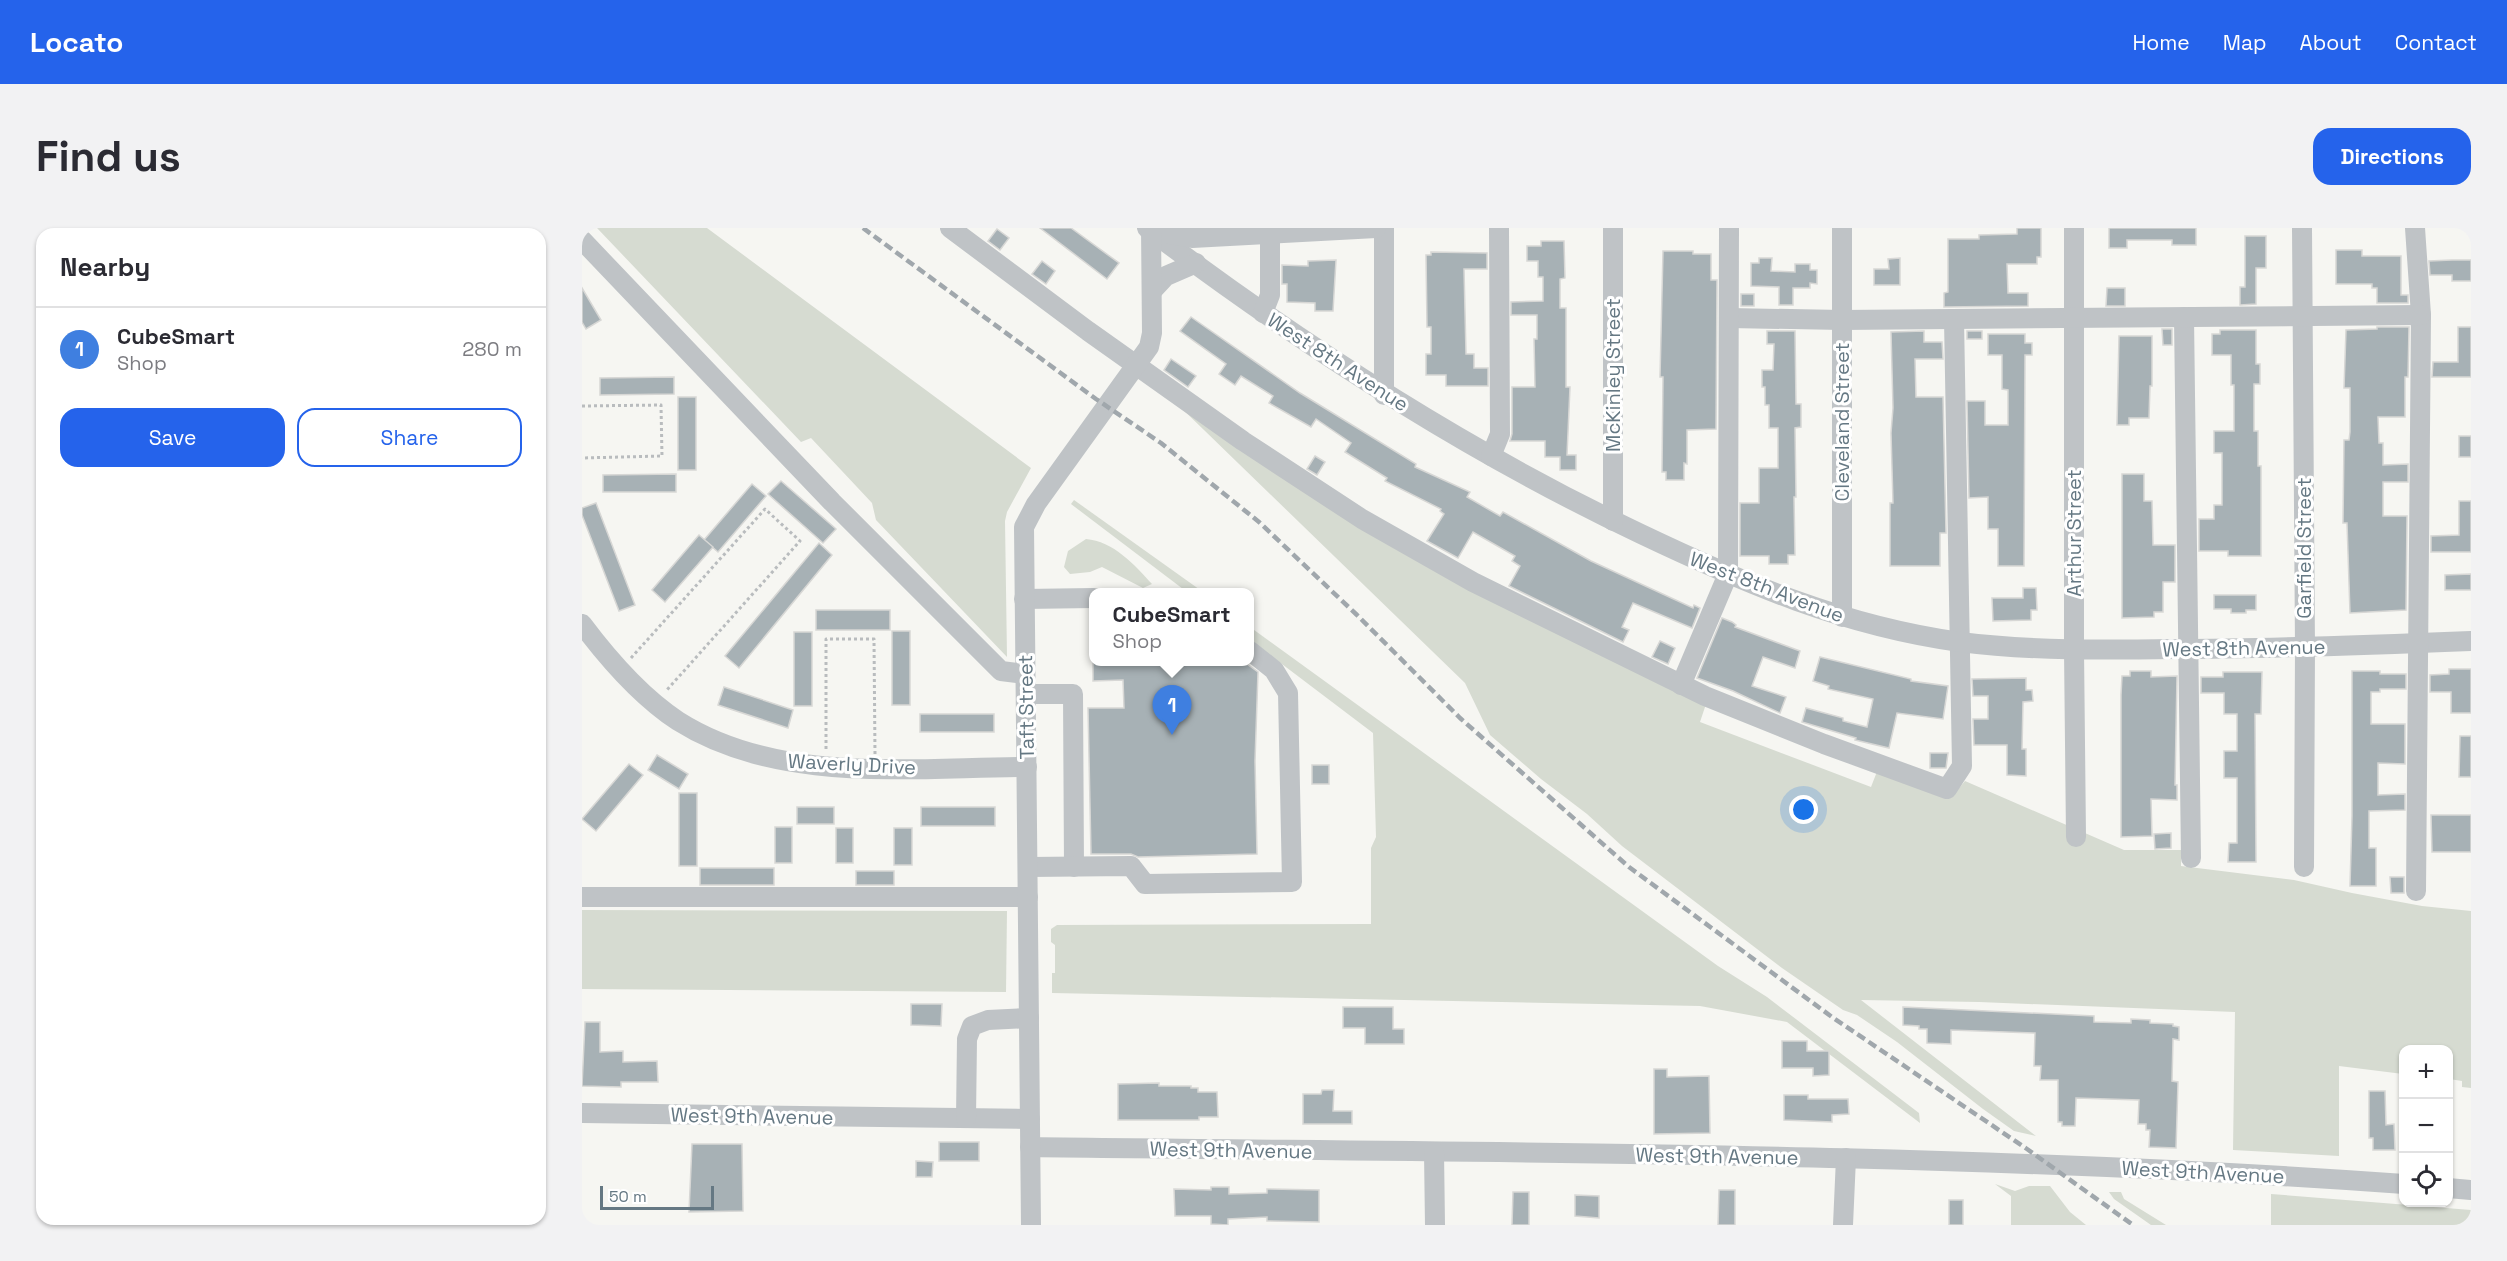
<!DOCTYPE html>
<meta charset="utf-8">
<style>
:root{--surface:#fff;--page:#f2f2f3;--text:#2b2b33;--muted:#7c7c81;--line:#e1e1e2;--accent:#2563eb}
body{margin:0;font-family:"Space Grotesk",sans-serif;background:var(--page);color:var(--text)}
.controls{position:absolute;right:18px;bottom:18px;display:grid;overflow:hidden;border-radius:12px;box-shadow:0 2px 4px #0004}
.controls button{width:54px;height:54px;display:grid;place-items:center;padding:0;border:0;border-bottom:2px solid var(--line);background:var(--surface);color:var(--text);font:30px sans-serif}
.scale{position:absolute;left:18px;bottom:15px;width:114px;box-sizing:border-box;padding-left:6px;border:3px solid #657883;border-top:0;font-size:16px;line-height:21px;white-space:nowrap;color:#657883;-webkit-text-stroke:4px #fff;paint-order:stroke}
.you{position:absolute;left:1222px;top:582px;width:21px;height:21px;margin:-15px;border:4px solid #fff;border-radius:50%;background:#1a73e8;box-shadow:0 0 0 9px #1a73e833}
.badge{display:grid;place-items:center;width:39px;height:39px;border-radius:50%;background:var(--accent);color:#fff;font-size:20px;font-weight:700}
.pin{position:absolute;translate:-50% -50px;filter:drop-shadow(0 2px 3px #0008)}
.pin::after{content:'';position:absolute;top:32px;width:21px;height:18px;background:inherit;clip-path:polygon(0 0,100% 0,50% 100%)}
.popup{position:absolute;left:507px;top:360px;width:165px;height:78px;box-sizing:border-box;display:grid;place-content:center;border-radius:12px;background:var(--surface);filter:drop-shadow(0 2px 4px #0005);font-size:20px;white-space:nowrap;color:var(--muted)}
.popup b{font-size:22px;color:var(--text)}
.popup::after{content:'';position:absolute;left:50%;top:100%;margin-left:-12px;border:12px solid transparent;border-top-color:var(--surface)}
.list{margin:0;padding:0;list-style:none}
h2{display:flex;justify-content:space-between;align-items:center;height:78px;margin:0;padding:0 24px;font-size:26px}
h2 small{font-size:20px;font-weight:400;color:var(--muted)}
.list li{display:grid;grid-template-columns:39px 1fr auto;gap:18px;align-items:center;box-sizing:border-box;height:84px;padding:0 24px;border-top:2px solid var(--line)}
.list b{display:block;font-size:22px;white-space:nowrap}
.list p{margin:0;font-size:20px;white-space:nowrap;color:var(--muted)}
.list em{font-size:20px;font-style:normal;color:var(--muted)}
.actions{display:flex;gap:12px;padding:18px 24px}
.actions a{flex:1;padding:14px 0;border:2px solid var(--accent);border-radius:18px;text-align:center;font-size:21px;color:var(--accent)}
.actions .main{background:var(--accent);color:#fff}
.icon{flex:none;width:33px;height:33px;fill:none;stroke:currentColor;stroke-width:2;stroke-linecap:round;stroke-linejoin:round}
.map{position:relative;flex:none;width:1889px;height:997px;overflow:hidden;border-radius:18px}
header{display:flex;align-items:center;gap:36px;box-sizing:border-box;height:84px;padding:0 30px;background:var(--accent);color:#fff}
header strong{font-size:28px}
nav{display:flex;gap:33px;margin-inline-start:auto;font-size:21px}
.intro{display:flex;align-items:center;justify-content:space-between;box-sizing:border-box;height:144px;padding:0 36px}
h1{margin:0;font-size:42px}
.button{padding:15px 27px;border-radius:18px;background:var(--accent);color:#fff;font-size:21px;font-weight:700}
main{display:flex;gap:36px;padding:0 36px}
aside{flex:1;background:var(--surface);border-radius:18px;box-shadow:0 2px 4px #0004}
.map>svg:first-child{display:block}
.green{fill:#d6dbd1}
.building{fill:#a7b1b5;stroke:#d7d7d5;stroke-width:1.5}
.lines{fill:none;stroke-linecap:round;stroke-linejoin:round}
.path{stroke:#b9bcbe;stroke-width:3;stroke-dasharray:3 3;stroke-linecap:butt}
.minor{stroke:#bfc3c6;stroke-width:20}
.rail{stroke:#a0a7ac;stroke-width:4.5;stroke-dasharray:9 4.5;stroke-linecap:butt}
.labels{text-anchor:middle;stroke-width:6;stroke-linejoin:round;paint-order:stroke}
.street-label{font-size:20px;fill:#657883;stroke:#fff}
</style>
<header>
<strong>Locato</strong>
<nav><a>Home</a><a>Map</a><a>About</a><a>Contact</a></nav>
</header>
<div class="intro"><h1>Find us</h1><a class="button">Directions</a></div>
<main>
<aside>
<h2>Nearby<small></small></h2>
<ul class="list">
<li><span class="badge" style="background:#3f7fe0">1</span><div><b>CubeSmart</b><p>Shop</p></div><em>280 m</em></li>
</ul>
<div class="actions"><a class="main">Save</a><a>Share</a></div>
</aside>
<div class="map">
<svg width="1889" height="997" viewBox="0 0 1889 997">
<rect width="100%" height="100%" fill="#f6f6f2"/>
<!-- green -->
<g class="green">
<polygon points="15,0 125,0 449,240 425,284 423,293 425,429 294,292 290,275 229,210 219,214"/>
<polygon points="589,170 622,194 1124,476 1118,494 1289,559 1296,541 1373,565 1383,553 1542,622 1599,622 1599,638 1712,652 1770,665 1840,678 1889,683 1889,860 1880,859 1880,853 1867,851 1866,822 1822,822 1821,846 1757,838 1757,928 1651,922 1653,784 1397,774 1279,772 1454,908 1432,903 1401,881 1315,814 1275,787 1261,782 1200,740 1040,618 1005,586 959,551 908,507 883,455"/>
<polygon points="492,272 621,364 605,364 489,276"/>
<path d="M504,311C531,313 553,337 570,356L561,360L520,339L508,344L488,346L482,339L486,323Z"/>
<polygon points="668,399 1136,738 1185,769 1337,885 1338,895 1205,794 1118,778 470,765 470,745 473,745 473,717 469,714 469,701 475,697 789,696 789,620 794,609 791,505 668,412"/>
<polygon points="0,682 425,683 424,764 0,761"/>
<polygon points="1413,956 1433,963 1447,958 1468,958 1488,984 1504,997 1429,997 1429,968"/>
<polygon points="1527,964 1539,964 1542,971 1584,997 1569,997 1532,971"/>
<polygon points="1689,966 1889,982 1889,997 1689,997"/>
</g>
<!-- building -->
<g class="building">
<polygon points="458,0 489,0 537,35 525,51"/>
<polygon points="1435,0 1459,0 1459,29 1455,29 1455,36 1425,36 1426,65 1446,65 1446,78 1362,79 1362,65 1366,64 1366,11 1397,11 1397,7 1435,6"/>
<polygon points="1527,0 1614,0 1614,17 1590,17 1590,12 1545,12 1545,20 1527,20"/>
<polygon points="415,1 427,10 418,22 406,13"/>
<polygon points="1663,8 1684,8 1684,40 1674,40 1674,76 1658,77 1658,59 1663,59"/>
<polygon points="959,13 982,13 983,50 978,51 978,80 984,80 984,159 988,159 985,227 994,227 994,242 978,242 978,229 963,229 963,213 928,213 930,206 930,159 953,159 952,111 955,111 955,87 929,87 929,74 961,73 961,49 956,49 956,33 945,33 945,18 959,18"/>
<polygon points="1754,22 1780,22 1780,28 1819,28 1819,67 1826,67 1826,75 1795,75 1795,60 1790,60 1790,56 1754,56"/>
<polygon points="1081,23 1111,23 1111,26 1129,26 1129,52 1135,52 1134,201 1105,202 1105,236 1102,235 1102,252 1084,252 1084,244 1080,244 1081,149 1078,149"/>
<polygon points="849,24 905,25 905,41 882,41 884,126 892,126 892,140 906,140 906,158 864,158 864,147 844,147 844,126 849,126 849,99 845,99 844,27 849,27"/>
<polygon points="1177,30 1190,30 1189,43 1213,44 1213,36 1228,36 1228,42 1235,42 1235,56 1228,55 1228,60 1211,60 1211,77 1197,77 1197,59 1169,58 1169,35 1177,35"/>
<polygon points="1318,30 1318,57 1292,57 1292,41 1307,41 1306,31"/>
<polygon points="754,32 751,83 733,83 733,75 705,74 705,56 700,56 700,37 726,38 726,33"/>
<polygon points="1870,32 1889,32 1889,53 1870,53 1870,47 1848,47 1847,33"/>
<polygon points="460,33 473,43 464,56 450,46"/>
<polygon points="0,60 19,92 4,101 0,94"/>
<polygon points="1525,60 1543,60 1543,78 1524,78"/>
<rect x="1159" y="66" width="13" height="12"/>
<polygon points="609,89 718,165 834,236 833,239 888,264 885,269 918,288 921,284 1009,333 1111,380 1112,377 1118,380 1110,400 1051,375 1040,399 1047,402 1041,414 927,358 938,338 930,333 933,328 891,304 876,330 845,313 862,286 858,283 859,281 803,253 805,250 763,224 769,215 734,191 729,199 687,175 691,168 659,148 653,157 637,146 644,136 598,103"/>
<polygon points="1795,99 1827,99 1826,149 1823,149 1823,189 1796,189 1797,215 1801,215 1801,237 1826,236 1826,254 1801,254 1801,288 1825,288 1824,382 1768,385 1765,295 1761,295 1762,212 1767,212 1768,204 1768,160 1762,160 1764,102 1795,101"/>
<polygon points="1876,99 1889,99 1889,149 1850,149 1851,134 1876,134"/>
<polygon points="1580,101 1590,101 1590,117 1581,117"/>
<polygon points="1638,102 1674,102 1674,136 1678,136 1678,156 1672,156 1672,203 1676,203 1676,238 1679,238 1679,328 1646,328 1646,323 1617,323 1617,291 1632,291 1632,277 1640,277 1640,225 1632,225 1632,203 1652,203 1652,157 1649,157 1649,127 1630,127 1630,106 1638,106"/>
<polygon points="1185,103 1213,103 1214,176 1219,176 1219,199 1213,200 1214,269 1212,269 1213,327 1206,327 1206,336 1187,336 1187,328 1158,328 1158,275 1177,275 1177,240 1196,240 1196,200 1187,200 1187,177 1183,177 1183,159 1180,159 1180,142 1191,142 1192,116 1185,116"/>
<polygon points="1342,103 1342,114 1360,114 1361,131 1333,131 1334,169 1361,169 1364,305 1358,305 1358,338 1308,338 1308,275 1311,275 1309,205 1311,180 1309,104"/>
<rect x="1385" y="103" width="15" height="8"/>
<polygon points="1406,106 1443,106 1443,115 1450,115 1450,127 1443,127 1442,338 1416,338 1416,301 1406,301 1406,269 1387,270 1385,173 1403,173 1403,197 1426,197 1426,162 1420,161 1420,127 1406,127"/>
<polygon points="1537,108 1570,108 1570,158 1568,158 1567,190 1547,190 1547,197 1535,197"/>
<polygon points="589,131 614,148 606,159 582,142"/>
<polygon points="92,149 92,166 18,167 18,150"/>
<rect x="96" y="169" width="18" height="73"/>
<rect x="1877" y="208" width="12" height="21"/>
<polygon points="733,228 743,234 735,247 725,241"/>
<polygon points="94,246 94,264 21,264 21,247"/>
<polygon points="1540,246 1562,246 1562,273 1570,273 1571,317 1593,317 1593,354 1581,354 1581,384 1572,384 1572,389 1540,390"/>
<polygon points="199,253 254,301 241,315 186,266"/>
<polygon points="170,256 184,268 136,324 122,312"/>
<polygon points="1877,273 1889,273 1889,324 1849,324 1849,308 1877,307"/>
<polygon points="14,275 53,377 37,383 0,287 0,280"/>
<polygon points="117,307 131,319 83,374 70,362"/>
<polygon points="237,315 250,327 157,440 143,428"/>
<polygon points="1889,346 1889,362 1863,362 1863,347"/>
<polygon points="1441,360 1454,360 1455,382 1449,382 1449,392 1411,393 1410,370 1441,370"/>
<polygon points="1632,367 1674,367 1674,382 1664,382 1664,385 1649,385 1649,381 1632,381"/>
<rect x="234" y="382" width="74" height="20"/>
<polygon points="1140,390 1150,394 1154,397 1153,399 1218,423 1213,440 1181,429 1170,458 1204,469 1198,485 1151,463 1115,450"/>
<rect x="310" y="403" width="18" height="74"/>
<rect x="212" y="404" width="18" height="74"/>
<polygon points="1078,413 1093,420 1086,436 1070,429"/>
<polygon points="1238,429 1329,451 1329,453 1366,458 1361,491 1315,485 1307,520 1273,512 1274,510 1220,494 1224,480 1261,490 1261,493 1285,499 1291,471 1246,461 1247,458 1231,453"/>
<polygon points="511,434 662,434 676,444 673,533 675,626 556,629 549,626 509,626 506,480 542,480 541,452 511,453"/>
<polygon points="1867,441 1889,441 1889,485 1869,485 1869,464 1848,464 1848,447 1867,446"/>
<polygon points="1548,443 1569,443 1569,449 1595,448 1593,557 1595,557 1595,572 1569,571 1570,608 1539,609 1539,467 1540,448 1548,448"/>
<polygon points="1770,443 1798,443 1798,446 1824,446 1824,461 1798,461 1798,464 1789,464 1789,496 1823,496 1823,536 1796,535 1796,567 1823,566 1823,582 1787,583 1787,620 1794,620 1794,658 1768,658 1770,588"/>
<polygon points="1641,444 1680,444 1679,486 1673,486 1674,634 1646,634 1647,615 1655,615 1655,550 1642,550 1642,523 1655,523 1655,486 1642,486 1642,465 1619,465 1619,449 1641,449"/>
<polygon points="1444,450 1444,462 1450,462 1451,473 1441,474 1440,521 1444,521 1444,548 1425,547 1425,517 1392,517 1391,491 1406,491 1406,468 1391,468 1390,451"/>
<polygon points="142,459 211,482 206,500 136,477"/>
<rect x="338" y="486" width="74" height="18"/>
<polygon points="1878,508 1889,508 1889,549 1877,549"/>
<polygon points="1348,525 1366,525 1364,540 1348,540"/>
<polygon points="75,527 106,546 97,561 66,542"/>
<polygon points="47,536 61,547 14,603 0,591"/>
<rect x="730" y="537" width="17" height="19"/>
<rect x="97" y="565" width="18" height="73"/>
<rect x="215" y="579" width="37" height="17"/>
<rect x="339" y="579" width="74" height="19"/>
<polygon points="1849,587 1889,587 1889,624 1850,624"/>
<rect x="193" y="599" width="17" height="36"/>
<rect x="254" y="600" width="17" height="35"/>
<rect x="312" y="600" width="18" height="37"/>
<polygon points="1589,605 1589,620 1573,621 1572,606"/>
<rect x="118" y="640" width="74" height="17"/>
<rect x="274" y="643" width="38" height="14"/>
<polygon points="1808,649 1822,649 1822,665 1809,665"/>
<polygon points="329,776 360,776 359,798 329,797"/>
<polygon points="761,779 811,779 811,801 822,801 822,816 783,816 783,800 761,800"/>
<polygon points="1321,779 1512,788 1512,794 1549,795 1549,791 1568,792 1568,795 1591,796 1591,798 1597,799 1597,812 1591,811 1590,853 1596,854 1594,920 1567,919 1568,902 1564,902 1564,896 1556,896 1557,872 1494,870 1493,898 1480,898 1480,894 1476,894 1476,852 1458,852 1459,838 1452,838 1453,805 1369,802 1369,816 1345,815 1345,801 1337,801 1337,798 1321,797"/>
<polygon points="3,794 18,794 18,824 41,823 41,834 75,833 76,854 39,854 39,859 0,858"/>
<polygon points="1200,813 1225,813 1225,823 1247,823 1247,847 1231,848 1231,840 1200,840"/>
<polygon points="1072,841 1085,841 1085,849 1127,848 1128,905 1072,906"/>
<polygon points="577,855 577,858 609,858 609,860 616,860 616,864 635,864 636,889 617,889 617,892 536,892 536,856"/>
<polygon points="740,862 752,862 751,883 770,883 770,896 721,896 721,866 739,866"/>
<polygon points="1787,863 1803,863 1804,897 1812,896 1813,922 1791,922 1791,910 1787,910"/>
<polygon points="1202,867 1226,867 1226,871 1266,871 1267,886 1250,887 1250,894 1202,892"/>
<rect x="357" y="914" width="40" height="19"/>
<polygon points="110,916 160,916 161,983 107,984"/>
<polygon points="334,933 351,934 350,949 334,949"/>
<polygon points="629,959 647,959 647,966 685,965 685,961 737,962 737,994 685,993 685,989 646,991 646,997 629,996 629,988 593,988 592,961 629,962"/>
<polygon points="1137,962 1153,962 1153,997 1136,997"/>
<polygon points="931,964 947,964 947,997 930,997"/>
<polygon points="993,967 1017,968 1017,990 993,988"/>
<rect x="1367" y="972" width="14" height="25"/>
</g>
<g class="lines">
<!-- path -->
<g class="path">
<polyline points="0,178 79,177 80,228 0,230"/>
<polyline points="49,430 183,281 218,313 84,463"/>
<polyline points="244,521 244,411 292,411 293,526"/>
</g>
<!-- minor -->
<g class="minor">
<polyline points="368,0 506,103 661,213 780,291 891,354 1123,468 1242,516 1365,561 1380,538 1372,91"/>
<path d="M565,0C721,118 882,222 1059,306C1164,356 1262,398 1378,414C1450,423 1522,422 1594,421C1693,421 1791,417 1889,413"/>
<polyline points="802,0 802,167"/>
<polyline points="1031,0 1031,293"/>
<polyline points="1492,0 1492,422 1494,609"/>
<polyline points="1720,0 1723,420 1722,639"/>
<polyline points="1833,0 1839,87 1834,663"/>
<polyline points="575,4 610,10 794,0"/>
<polyline points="0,12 250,274 419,443 443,446"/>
<polyline points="570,63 584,48 614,35"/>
<polyline points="681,85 688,67 688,0"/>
<polyline points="1602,89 1609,630"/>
<polyline points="1147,90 1260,92 1839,87"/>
<polyline points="909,228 918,206 917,0"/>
<polyline points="442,371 512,370"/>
<polyline points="1260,389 1260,0"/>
<path d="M0,396C27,432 58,468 96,493C197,557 331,539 445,539"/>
<polyline points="1099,457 1146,346 1147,0"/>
<polyline points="444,466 491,466 492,639"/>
<polyline points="446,639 549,638 563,656 710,654 706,465 692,442 668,423"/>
<polyline points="0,669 446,669"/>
<polyline points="0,885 448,891"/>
<polyline points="384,890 385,811 390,798 406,792 447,790"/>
<path d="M448,919C906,925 1365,923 1822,956"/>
<polyline points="852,924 853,997"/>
<polyline points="1866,960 1889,962"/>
<polyline points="449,997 442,299 454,276 567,119 570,105 569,0"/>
<polyline points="1261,997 1264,930"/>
</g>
<!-- rail -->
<polyline class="rail" points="281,0 514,171 579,215 677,294 775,387 878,490 1047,639 1250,789 1445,921 1551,997"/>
</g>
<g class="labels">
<!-- street labels -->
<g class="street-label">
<text transform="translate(756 134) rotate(33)" y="7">West 8th Avenue</text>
<text transform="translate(1031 147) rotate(-90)" y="7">McKinley Street</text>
<text transform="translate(1260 194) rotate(-90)" y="7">Cleveland Street</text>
<text transform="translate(1492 305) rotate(-90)" y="7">Arthur Street</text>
<text transform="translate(1722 320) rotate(-90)" y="7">Garfield Street</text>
<text transform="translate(1185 359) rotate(21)" y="7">West 8th Avenue</text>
<text transform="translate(1662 420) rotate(-1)" y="7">West 8th Avenue</text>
<text transform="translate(444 479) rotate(-91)" y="7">Taft Street</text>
<text transform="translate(270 536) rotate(3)" y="7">Waverly Drive</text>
<text transform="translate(170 888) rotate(1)" y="7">West 9th Avenue</text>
<text transform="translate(649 922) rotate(1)" y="7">West 9th Avenue</text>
<text transform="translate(1135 928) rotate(1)" y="7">West 9th Avenue</text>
<text transform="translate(1621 944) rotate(3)" y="7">West 9th Avenue</text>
</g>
</g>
</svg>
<div class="controls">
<button>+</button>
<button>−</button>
<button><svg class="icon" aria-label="locate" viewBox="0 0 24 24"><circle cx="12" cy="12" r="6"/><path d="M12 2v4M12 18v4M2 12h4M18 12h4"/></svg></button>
</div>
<div class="scale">50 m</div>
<div class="you"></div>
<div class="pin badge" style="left:590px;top:507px;background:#3f7fe0">1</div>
<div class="popup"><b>CubeSmart</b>Shop</div>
</div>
</main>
